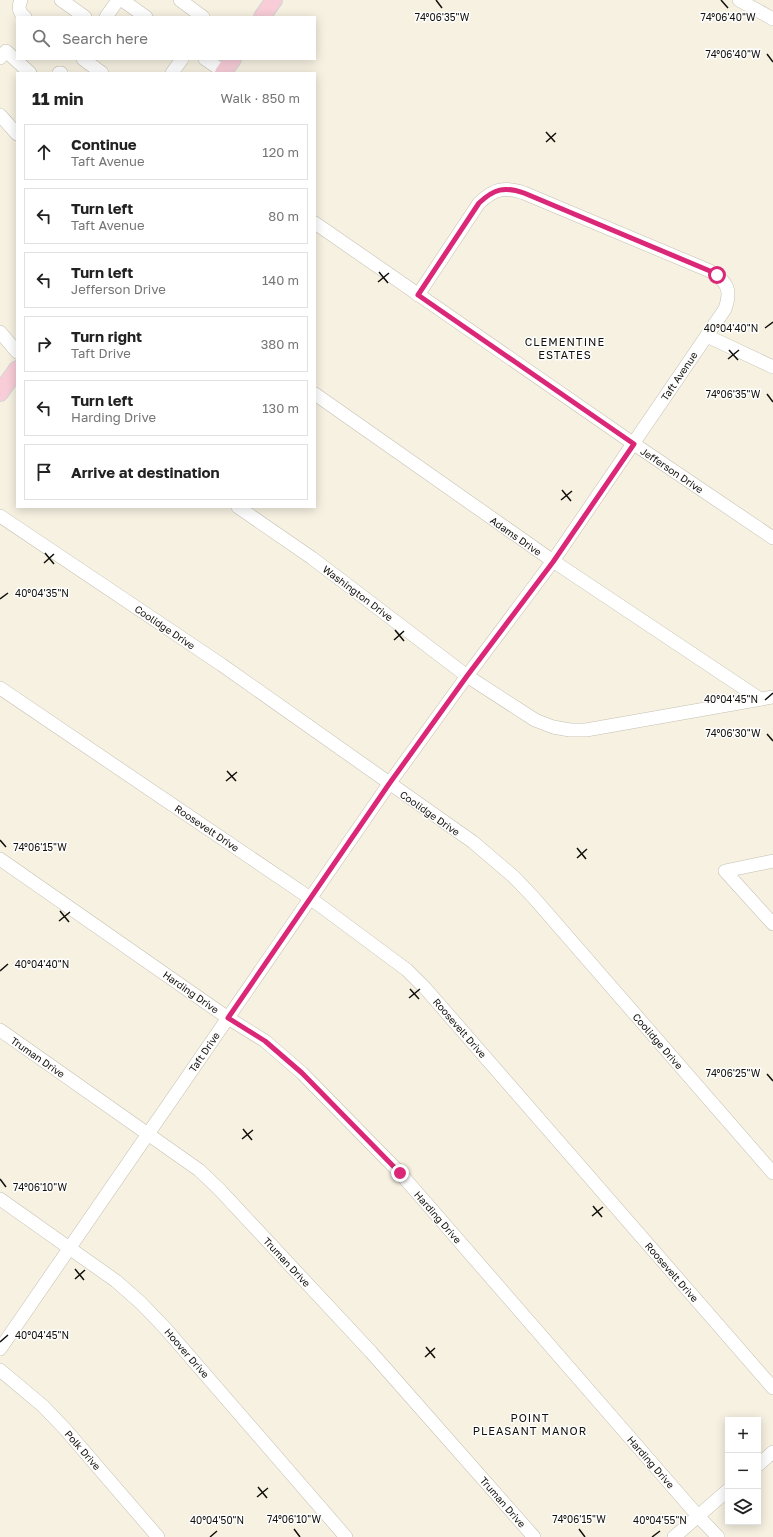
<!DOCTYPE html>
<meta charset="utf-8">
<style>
:root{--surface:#fff;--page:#f2f2f2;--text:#222;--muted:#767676;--line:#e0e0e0}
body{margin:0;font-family:"Golos Text",sans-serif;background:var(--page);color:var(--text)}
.controls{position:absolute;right:12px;bottom:12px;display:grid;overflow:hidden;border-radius:0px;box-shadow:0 2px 10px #0003}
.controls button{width:36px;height:36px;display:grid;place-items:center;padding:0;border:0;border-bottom:1px solid var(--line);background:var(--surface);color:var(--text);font:20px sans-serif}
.stop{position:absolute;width:12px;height:12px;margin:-9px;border:3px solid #db2777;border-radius:50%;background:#fff}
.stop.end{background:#db2777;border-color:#fff;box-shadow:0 1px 4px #0008}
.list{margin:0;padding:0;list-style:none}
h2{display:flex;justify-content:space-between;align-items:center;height:52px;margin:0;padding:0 16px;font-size:17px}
h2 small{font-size:13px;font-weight:400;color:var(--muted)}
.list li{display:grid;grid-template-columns:26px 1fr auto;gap:12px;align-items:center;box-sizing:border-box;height:56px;margin:0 8px 8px;padding:0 8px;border:1px solid var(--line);border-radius:0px}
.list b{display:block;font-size:15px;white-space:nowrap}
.list p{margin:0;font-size:13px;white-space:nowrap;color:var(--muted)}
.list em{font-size:13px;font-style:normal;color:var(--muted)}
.icon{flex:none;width:22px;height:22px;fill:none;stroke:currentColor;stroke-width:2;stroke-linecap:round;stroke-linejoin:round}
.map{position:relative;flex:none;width:773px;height:1537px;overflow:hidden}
.search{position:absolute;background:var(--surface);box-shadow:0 2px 10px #0003;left:16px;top:16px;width:300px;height:44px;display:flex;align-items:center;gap:10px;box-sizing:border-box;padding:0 14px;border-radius:0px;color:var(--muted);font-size:15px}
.panel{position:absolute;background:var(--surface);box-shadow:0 2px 10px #0003;left:16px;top:72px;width:300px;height:436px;border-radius:0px}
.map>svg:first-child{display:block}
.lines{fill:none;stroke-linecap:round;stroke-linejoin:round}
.minor-casing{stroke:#c4bfb0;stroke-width:14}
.major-casing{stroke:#d4d4d3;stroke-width:18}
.minor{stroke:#fff;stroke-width:13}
.major{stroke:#f8cdd8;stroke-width:16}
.route{stroke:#db2777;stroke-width:5}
.ticks{fill:none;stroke:#12100b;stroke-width:1.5}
.labels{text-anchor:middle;stroke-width:3;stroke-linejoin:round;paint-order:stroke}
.street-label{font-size:10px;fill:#12100b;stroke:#fefefe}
.neighbourhood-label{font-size:11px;letter-spacing:1px;fill:#12100b;stroke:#fefefe}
.ticks-label{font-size:10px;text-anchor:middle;fill:#12100b;stroke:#fefefe;stroke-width:3;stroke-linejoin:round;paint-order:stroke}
</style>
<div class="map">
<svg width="773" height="1537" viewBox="0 0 773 1537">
<rect width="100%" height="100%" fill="#f6f1e1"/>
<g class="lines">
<defs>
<g id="minor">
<path d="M21,0C18,7 18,12 25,17"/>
<polyline points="61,0 85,17"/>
<polyline points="122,0 146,17"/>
<polyline points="180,0 203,17"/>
<polyline points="739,0 773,19"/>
<polyline points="106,17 118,0"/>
<polyline points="0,58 6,51 30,73"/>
<polyline points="83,59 102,73"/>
<polyline points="205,59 224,72"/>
<polyline points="59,73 61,73"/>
<polyline points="172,73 182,59"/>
<polyline points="0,115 17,134"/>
<polyline points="315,223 634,444 773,538"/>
<polyline points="0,332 17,352"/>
<polyline points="707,336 773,367"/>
<polyline points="315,394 553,561 760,699"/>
<polyline points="238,507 312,558 467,676 535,720 553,727 570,730 586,730 773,697"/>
<polyline points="0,516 222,665 473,842 514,877 534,898 773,1173"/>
<polyline points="0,688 310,898 407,970 425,988 773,1388"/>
<polyline points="0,859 228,1018 265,1041 302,1073 400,1173 698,1516 718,1537"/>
<polyline points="773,861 725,871 773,924"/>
<polyline points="0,1030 199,1170 219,1189 371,1352 534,1537"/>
<polyline points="0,1199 116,1281 141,1303 165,1328 346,1537"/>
<path d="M0,1349L389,784L467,676L553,561L725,309C732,290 727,281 710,271L524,193C504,186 494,189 479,203L418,295"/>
<polyline points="0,1370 43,1406 65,1429 158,1537"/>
<polyline points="758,1465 773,1452"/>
<polyline points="674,1537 728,1490"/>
</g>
<g id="major">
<polyline points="262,17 274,0"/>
<polyline points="223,73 233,59"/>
<polyline points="0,393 17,369"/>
</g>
</defs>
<!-- minor casing -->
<use href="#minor" class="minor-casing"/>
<!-- major casing -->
<use href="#major" class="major-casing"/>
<!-- minor -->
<use href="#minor" class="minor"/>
<!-- major -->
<use href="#major" class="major"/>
</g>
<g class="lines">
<!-- route -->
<path class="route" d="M400,1173L302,1073L265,1041L228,1018L389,784L467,676L553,562L634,444L418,295L479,203C494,189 504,186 524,193L710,271L717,275"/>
</g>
<!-- ticks -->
<path class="ticks" d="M436,0L442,8M721,0L728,8M767,54L773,62M546,132L555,142M546,142L556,133M379,272L388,283M378,282L389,273M765,328L773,322M729,350L738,360M728,359L739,350M767,394L773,402M562,490L571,501M561,500L572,491M45,553L54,564M44,563L54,554M0,599L8,593M395,630L404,641M394,640L404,631M765,700L773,693M767,734L773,741M227,771L236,781M226,781L237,772M0,840L6,847M577,848L586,859M577,858L587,849M60,911L69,922M59,921L70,912M0,971L8,964M410,989L419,999M409,998L420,989M767,1074L773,1081M243,1129L252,1140M242,1139L253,1130M0,1179L6,1187M593,1206L602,1217M592,1216L603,1207M75,1269L84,1280M75,1279L85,1270M0,1342L8,1335M426,1347L435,1358M425,1357L435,1348M258,1487L267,1498M257,1497L268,1488M294,1529L300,1537M579,1529L585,1537M210,1537L217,1531M652,1537L660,1531"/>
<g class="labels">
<!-- street labels -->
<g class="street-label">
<text transform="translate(679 376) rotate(-56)" y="4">Taft Avenue</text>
<text transform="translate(672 470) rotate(34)" y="4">Jefferson Drive</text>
<text transform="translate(516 536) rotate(35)" y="4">Adams Drive</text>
<text transform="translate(358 593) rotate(37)" y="4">Washington Drive</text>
<text transform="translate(165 627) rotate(34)" y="4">Coolidge Drive</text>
<text transform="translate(430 813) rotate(35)" y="4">Coolidge Drive</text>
<text transform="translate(207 828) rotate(34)" y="4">Roosevelt Drive</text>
<text transform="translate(191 992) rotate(35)" y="4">Harding Drive</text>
<text transform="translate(460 1028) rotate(49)" y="4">Roosevelt Drive</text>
<text transform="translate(658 1041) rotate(49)" y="4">Coolidge Drive</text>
<text transform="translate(204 1052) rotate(-56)" y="4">Taft Drive</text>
<text transform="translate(38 1057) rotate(35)" y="4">Truman Drive</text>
<text transform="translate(438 1217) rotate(49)" y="4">Harding Drive</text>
<text transform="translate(287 1262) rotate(47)" y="4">Truman Drive</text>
<text transform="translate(672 1272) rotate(49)" y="4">Roosevelt Drive</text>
<text transform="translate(187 1353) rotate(49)" y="4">Hoover Drive</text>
<text transform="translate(83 1450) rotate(49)" y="4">Polk Drive</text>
<text transform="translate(651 1462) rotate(49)" y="4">Harding Drive</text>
<text transform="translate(503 1502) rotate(49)" y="4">Truman Drive</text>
</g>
<!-- neighbourhood labels -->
<g class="neighbourhood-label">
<text x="565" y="346">CLEMENTINE<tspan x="565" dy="13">ESTATES</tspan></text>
<text x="530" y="1422">POINT<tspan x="530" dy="13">PLEASANT MANOR</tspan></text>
</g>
</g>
<g class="ticks-label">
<text x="442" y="21">74°06'35"W</text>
<text x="728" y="21">74°06'40"W</text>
<text x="733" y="58">74°06'40"W</text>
<text x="731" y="332">40°04'40"N</text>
<text x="733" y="398">74°06'35"W</text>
<text x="42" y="597">40°04'35"N</text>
<text x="731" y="703">40°04'45"N</text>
<text x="733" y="737">74°06'30"W</text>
<text x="40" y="851">74°06'15"W</text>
<text x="42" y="968">40°04'40"N</text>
<text x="733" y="1077">74°06'25"W</text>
<text x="40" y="1191">74°06'10"W</text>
<text x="42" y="1339">40°04'45"N</text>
<text x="294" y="1523">74°06'10"W</text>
<text x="579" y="1523">74°06'15"W</text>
<text x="217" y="1524">40°04'50"N</text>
<text x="660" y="1524">40°04'55"N</text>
</g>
</svg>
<div class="controls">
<button>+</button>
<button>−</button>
<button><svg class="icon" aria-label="layers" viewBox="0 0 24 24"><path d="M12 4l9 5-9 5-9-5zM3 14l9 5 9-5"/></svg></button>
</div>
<div class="stop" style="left:717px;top:275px"></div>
<div class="stop end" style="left:400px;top:1173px"></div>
<div class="search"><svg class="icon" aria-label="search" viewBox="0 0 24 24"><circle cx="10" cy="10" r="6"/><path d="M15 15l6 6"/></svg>Search here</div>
<section class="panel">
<h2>11 min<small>Walk · 850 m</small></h2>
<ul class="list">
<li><svg class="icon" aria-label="ahead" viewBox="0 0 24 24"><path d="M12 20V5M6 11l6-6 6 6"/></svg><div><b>Continue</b><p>Taft Avenue</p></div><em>120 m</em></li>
<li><svg class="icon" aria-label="left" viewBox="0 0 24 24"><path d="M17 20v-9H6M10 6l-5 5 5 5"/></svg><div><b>Turn left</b><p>Taft Avenue</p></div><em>80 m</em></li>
<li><svg class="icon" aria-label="left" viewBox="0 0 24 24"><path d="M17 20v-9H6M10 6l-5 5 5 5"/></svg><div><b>Turn left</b><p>Jefferson Drive</p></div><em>140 m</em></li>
<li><svg class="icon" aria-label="right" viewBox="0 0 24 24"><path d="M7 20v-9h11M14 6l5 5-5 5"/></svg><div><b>Turn right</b><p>Taft Drive</p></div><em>380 m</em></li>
<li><svg class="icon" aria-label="left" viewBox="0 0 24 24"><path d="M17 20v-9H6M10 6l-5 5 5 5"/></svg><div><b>Turn left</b><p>Harding Drive</p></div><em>130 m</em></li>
<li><svg class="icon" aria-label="arrive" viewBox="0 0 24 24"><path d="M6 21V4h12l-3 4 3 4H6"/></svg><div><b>Arrive at destination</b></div></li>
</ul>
</section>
</div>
